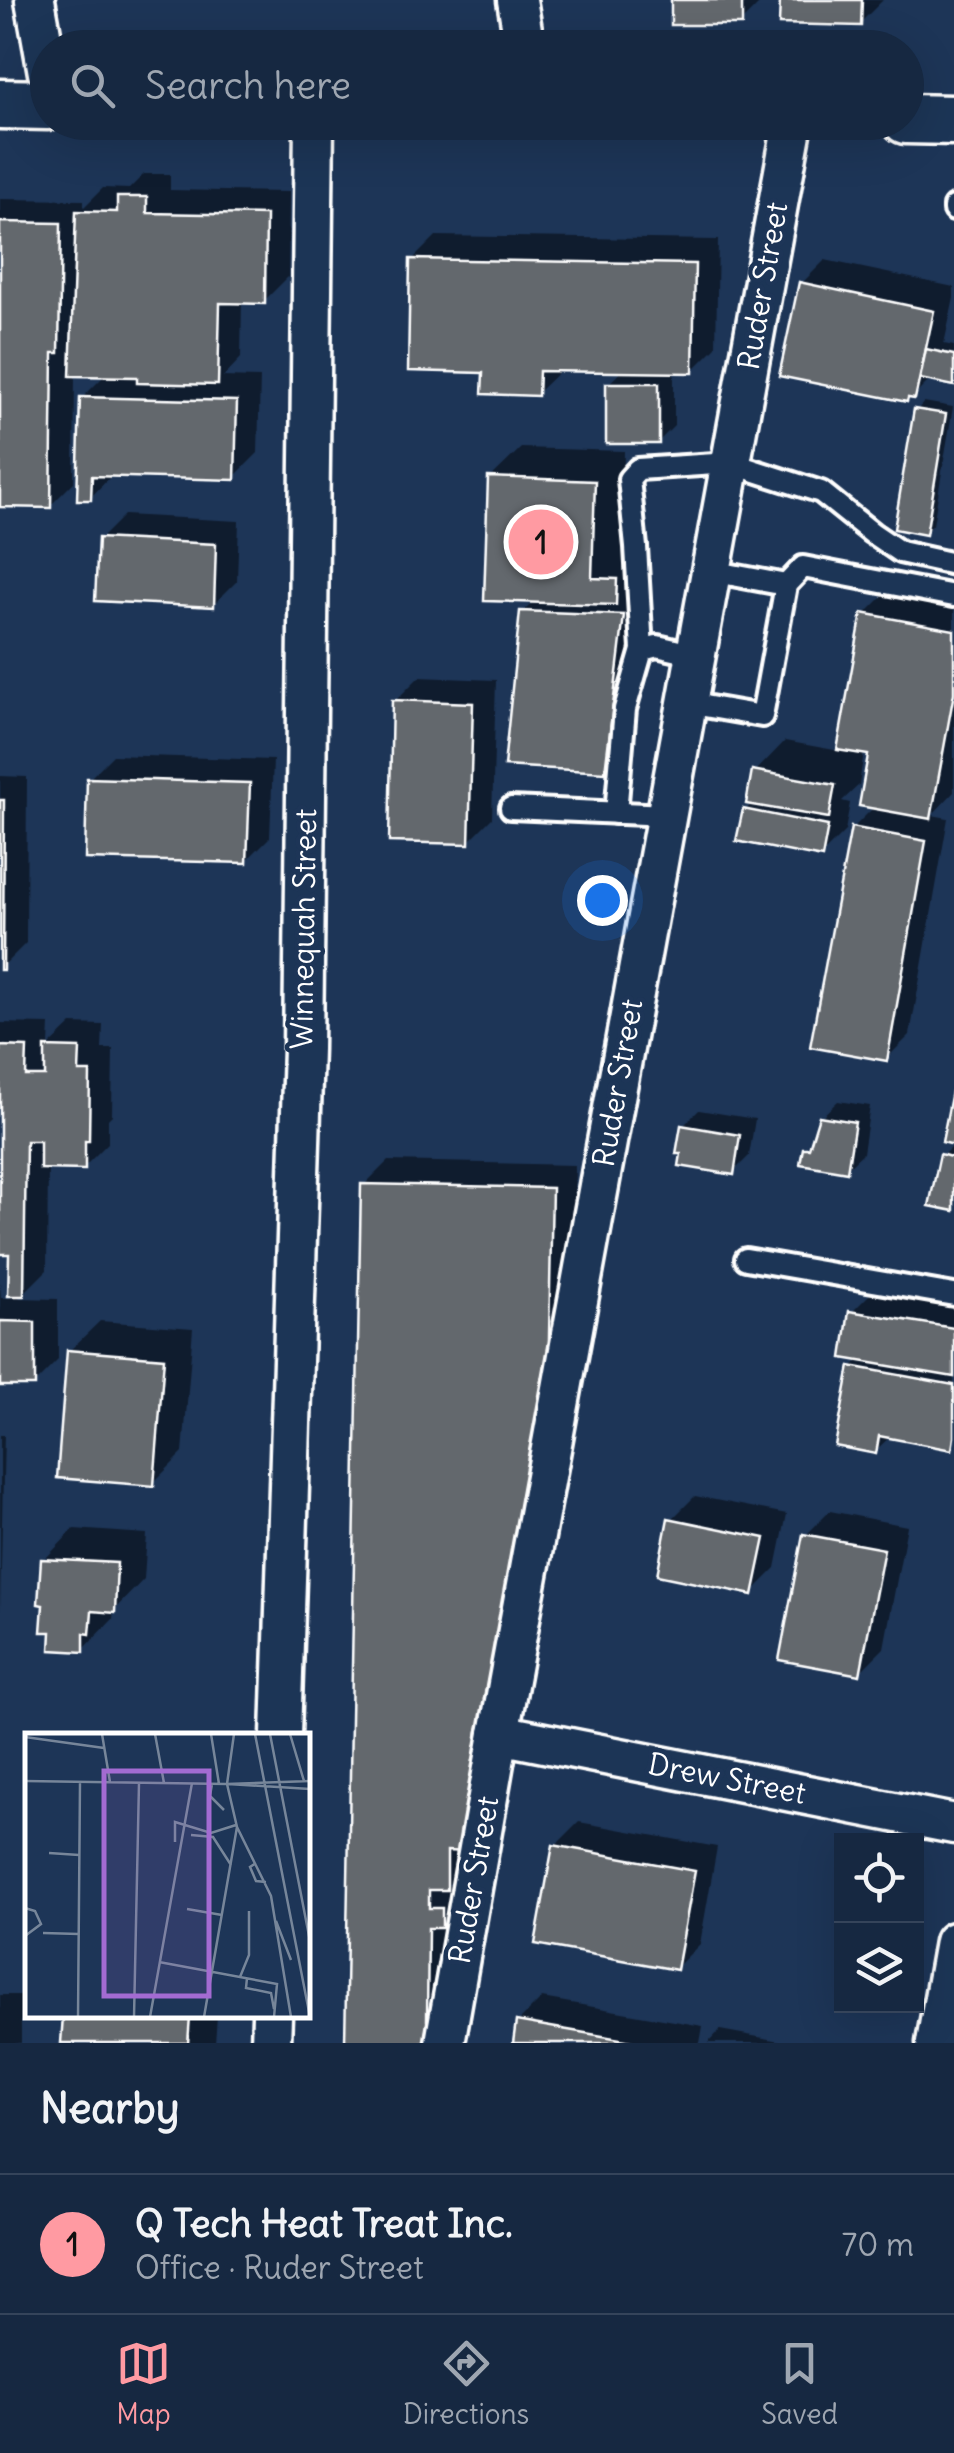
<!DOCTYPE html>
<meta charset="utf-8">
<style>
:root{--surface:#162841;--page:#1f3048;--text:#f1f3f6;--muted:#9ea6b1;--line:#35445a;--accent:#ff9aa2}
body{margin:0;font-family:Delius,sans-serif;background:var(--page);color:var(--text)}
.controls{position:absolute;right:30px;bottom:30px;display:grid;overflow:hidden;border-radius:0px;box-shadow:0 10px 40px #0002}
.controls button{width:90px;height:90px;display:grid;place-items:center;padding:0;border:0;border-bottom:2px solid var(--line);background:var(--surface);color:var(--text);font:50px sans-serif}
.you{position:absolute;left:602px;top:900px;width:35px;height:35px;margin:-25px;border:8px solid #fff;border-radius:50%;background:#1a73e8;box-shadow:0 0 0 15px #1a73e833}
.badge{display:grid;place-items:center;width:65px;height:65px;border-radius:50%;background:var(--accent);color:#111;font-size:32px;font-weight:700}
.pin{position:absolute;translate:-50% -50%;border:5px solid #fff;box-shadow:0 2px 10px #0006}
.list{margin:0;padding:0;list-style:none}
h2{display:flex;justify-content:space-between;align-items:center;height:130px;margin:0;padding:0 40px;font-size:42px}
h2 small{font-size:32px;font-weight:400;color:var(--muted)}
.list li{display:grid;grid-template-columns:65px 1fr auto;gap:30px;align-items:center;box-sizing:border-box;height:140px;padding:0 40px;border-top:2px solid var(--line)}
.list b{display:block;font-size:38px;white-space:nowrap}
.list p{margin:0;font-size:32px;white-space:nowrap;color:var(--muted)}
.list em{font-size:32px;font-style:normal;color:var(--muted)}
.icon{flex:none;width:55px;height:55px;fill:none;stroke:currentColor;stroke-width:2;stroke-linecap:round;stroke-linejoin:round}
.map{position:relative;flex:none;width:954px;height:2043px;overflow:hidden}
.search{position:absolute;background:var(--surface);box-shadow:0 10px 40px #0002;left:30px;right:30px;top:30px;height:110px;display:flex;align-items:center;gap:25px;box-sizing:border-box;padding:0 35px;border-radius:55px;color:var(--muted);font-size:38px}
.sheet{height:270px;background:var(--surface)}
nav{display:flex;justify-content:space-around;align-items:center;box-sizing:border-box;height:140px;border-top:2px solid var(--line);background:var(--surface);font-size:28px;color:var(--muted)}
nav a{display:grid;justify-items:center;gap:5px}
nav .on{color:var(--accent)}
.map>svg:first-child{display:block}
.shadow{fill:#0007}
.building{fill:#63676d;stroke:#fff;stroke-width:2.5}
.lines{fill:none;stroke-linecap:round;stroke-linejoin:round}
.service-casing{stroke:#fff;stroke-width:28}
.minor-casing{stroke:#fff;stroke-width:45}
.tertiary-casing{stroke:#fff;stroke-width:55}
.service{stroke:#1d3557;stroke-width:20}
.minor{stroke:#1d3557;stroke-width:38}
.tertiary{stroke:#1d3557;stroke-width:48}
.labels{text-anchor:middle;stroke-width:9;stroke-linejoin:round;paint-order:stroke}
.street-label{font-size:30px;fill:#fff;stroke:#1d3557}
.inset-road{fill:none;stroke:#77869a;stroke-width:2.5}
.view{fill:#a36bd2;fill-opacity:0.15;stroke:#a36bd2;stroke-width:5}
.inset-edge{fill:none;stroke:#fff;stroke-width:5}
</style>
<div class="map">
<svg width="954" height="2043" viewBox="0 0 954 2043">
<rect width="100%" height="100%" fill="#1d3557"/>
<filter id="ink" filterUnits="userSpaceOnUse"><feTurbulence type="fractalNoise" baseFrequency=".01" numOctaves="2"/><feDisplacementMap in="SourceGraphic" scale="20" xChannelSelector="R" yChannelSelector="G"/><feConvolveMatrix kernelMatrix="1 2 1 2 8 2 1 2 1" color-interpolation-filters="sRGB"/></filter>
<g filter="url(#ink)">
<!-- shadow -->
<g class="shadow">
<polygon points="673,0 763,0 741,22"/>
<polygon points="782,0 883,0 860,23"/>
<polygon points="144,174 170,174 170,190 289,192 288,277 264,301 242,301 241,358 223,377 260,378 258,453 234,477 113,474 90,498 82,398 106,374 75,374 74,482 50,506 0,447 0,199 84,200 84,207 103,188 129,189"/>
<polygon points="436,236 718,240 716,347 692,371 674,370 674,426 658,442 608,384 623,370 562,369 537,393 485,370 412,260"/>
<polygon points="825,260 954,287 954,298 944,344 954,346 954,384 931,379 914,396 801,284"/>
<polygon points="924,402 953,407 933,525 925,532 917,410"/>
<polygon points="521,448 624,451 622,548 646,550 646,572 626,591 647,592 628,745 604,769 522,613 535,600 490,478"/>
<polygon points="124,515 239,521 237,581 213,605 100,539"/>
<polygon points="895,584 954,595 954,792 932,815 948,818 910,1035 886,1059 853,828 875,806 871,754 864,752 859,785 842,801 850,803 845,831 821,855 745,811 753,802 755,772 785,741 840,751 865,614"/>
<polygon points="419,677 496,680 492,818 468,842 395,701"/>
<polygon points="113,755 273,760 270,837 246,861 89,779"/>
<polygon points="0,776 27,777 26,943 2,967"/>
<polygon points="0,1023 50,1024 49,1046 72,1024 103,1025 102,1049 113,1049 112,1115 108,1119 108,1143 84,1167 48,1167 47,1270 19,1298 58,1299 58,1360 34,1384 0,1384 0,1278 1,1298 11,1298 11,1252 0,1252"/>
<polygon points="838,1101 870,1106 863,1153 846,1169 805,1149 814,1140 821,1117"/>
<polygon points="699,1110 755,1119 749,1156 733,1172 683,1126"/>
<polygon points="954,1144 954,1208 942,1156"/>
<polygon points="388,1161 575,1165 571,1361 470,1864 448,1885 465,1885 449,2043 347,2043 364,1185"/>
<polygon points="876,1288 954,1301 954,1444 951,1447 891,1436 875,1451 852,1367 860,1359 852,1312"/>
<polygon points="100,1321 193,1328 183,1453 153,1483 69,1351"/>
<polygon points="0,1435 4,1435 0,1612"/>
<polygon points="695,1496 787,1514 776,1568 752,1592 671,1520"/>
<polygon points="830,1511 907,1526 884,1648 860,1672 806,1535"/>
<polygon points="74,1529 147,1534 144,1579 114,1610 113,1619 83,1650 54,1630 44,1560"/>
<polygon points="579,1822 717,1847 700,1944 676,1968 555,1846"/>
<rect x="0" y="1995" width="21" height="48"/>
<polygon points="542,1998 703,2026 700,2043 515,2043 518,2022"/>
<polygon points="66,2016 217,2016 215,2043 64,2043"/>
<polygon points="720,2030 791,2043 708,2043"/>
</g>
<!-- building -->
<g class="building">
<rect x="671" y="0" width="71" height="25"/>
<polygon points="780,0 862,0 861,26 779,24"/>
<polygon points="117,197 147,197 147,213 266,215 265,304 220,303 218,385 137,383 137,377 70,376 76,211 117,212"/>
<polygon points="0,222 61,223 59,353 53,353 51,508 0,507"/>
<polygon points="410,259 695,264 693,373 539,371 538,396 482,394 483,373 408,371"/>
<polygon points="799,282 934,311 915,399 908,398 907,402 779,376"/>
<polygon points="926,349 954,355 954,386 920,379"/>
<rect x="606" y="383" width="53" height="61"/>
<polygon points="80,397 237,401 235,480 92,476 91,500 77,500"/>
<polygon points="914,409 946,414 926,535 894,529"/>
<polygon points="488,477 595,481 592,578 617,579 616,605 484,601"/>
<polygon points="98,538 216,544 214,607 95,601"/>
<polygon points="520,611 624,615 605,772 504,766"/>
<polygon points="862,613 954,630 954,693 931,819 859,806 868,755 837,750"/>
<polygon points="392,700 473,703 469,844 389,842"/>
<polygon points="752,770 835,785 829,818 746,804"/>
<polygon points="87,778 250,783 247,863 85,859"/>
<polygon points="0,800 4,800 3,970 0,970"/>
<polygon points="743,809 828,826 822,858 736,841"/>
<polygon points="851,827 926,841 887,1061 810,1047"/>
<polygon points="0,1046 27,1047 26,1076 45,1076 45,1047 80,1048 79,1072 90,1072 89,1141 85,1141 85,1170 40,1169 40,1141 26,1141 24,1296 8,1296 9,1254 0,1254"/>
<polygon points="954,1081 954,1145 942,1142"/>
<polygon points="819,1116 855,1122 847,1172 800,1164 803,1148 809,1148"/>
<polygon points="681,1125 740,1135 734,1175 679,1166 681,1154 676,1154"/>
<polygon points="940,1154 954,1158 954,1211 929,1206"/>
<polygon points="361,1184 552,1188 548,1387 492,1734 479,1734 478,1788 470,1788 469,1852 447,1851 447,1890 429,1890 429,1908 442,1908 442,1928 428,1928 427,2020 436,2020 436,2032 426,2032 426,2041 430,2043 345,2043"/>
<polygon points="849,1311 954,1328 954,1377 842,1358"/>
<polygon points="0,1321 35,1322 35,1386 0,1386"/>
<polygon points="67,1350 164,1358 154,1486 57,1478"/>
<polygon points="850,1366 954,1385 954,1437 952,1450 879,1436 876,1454 835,1446"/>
<polygon points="668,1518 765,1538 753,1595 657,1575"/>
<polygon points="803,1534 884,1549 860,1675 779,1660"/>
<polygon points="41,1559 117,1563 115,1613 92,1611 90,1634 84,1633 84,1652 50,1650 51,1632 41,1632 43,1605 38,1604"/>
<polygon points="553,1845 695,1871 677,1970 535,1944"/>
<polygon points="63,2016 190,2016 188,2043 61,2043"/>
<polygon points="516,2021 643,2043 513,2043"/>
</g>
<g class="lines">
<defs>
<g id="service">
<polyline points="954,207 954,210"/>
<polyline points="786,585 803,567 954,596"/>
<polyline points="642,650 636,547 629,479 638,469 731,463 821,492 872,533 900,552 954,564"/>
<polyline points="687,703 762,716 786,585 711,571"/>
<polyline points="511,808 667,815"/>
<polyline points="616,813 625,709 642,650 657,646 696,655"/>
<polyline points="746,1259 954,1295"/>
</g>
<g id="minor">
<polyline points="35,0 48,73"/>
<polyline points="517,0 525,48"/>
<polyline points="499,1734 954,1824"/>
<polyline points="281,1736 303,1049 314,122"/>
<polyline points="271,2043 272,2016"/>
<polyline points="445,2043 499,1734 793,122"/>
<polyline points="936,2043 954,1942"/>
</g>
<g id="tertiary">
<polyline points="0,104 48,105"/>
<polyline points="906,119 954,120"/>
</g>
</defs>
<!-- service casing -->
<use href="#service" class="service-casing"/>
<!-- minor casing -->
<use href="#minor" class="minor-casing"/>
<!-- tertiary casing -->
<use href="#tertiary" class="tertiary-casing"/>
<!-- service -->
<use href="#service" class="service"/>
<!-- minor -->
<use href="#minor" class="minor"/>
<!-- tertiary -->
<use href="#tertiary" class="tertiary"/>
</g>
</g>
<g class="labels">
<!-- street labels -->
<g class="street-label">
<text transform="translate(763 286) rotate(-80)" y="10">Ruder Street</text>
<text transform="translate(304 929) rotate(-89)" y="10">Winnequah Street</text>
<text transform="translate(618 1083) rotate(-80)" y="10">Ruder Street</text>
<text transform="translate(727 1779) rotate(11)" y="10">Drew Street</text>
<text transform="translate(474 1880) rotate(-80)" y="10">Ruder Street</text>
</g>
</g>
<!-- overview -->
<g transform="translate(25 1733)">
<rect width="285" height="285" fill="#1d3557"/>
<path class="inset-road" d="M77,1L85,49M130,1L139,50M186,1L194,51M230,1L285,284M245,1L285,208M265,1L279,48M0,4L79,15M0,48L202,51M187,51L185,63L199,77M202,51L212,94L246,163L266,284M202,51L285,48M202,51L209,1M203,51L285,56M166,102L188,104L206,132M150,109V89L186,100L211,92M24,120L54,122M231,130L225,134L231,148L241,149M0,175L10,178L16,191L0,203M162,176L197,182M251,188L266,227M18,200L54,201M134,229L252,251L249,284M215,244L224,222V178M222,245L221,255L246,260L249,276M53,284L55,49M109,284L114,50M125,284L167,50M179,284L212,94"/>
<path class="view" d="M79,38H184V263H79Z"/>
<rect width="285" height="285" class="inset-edge"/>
</g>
</svg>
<div class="controls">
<button><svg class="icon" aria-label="locate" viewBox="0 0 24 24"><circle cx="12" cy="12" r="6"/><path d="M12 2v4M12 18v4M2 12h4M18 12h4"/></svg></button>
<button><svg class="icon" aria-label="layers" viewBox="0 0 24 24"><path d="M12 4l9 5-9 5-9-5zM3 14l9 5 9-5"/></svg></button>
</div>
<div class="you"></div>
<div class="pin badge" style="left:541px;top:542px">1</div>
<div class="search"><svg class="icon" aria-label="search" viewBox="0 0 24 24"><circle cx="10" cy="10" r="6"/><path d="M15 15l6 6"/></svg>Search here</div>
</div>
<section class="sheet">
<h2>Nearby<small></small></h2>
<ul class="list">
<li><span class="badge">1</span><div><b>Q Tech Heat Treat Inc.</b><p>Office · Ruder Street</p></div><em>70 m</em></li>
</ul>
</section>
<nav>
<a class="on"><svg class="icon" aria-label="map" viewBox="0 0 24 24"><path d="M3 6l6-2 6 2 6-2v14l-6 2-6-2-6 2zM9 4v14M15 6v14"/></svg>Map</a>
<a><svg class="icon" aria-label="directions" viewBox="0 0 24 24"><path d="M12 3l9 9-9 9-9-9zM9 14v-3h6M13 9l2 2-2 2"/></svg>Directions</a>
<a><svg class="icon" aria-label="saved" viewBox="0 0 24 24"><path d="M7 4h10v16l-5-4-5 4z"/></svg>Saved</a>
</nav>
